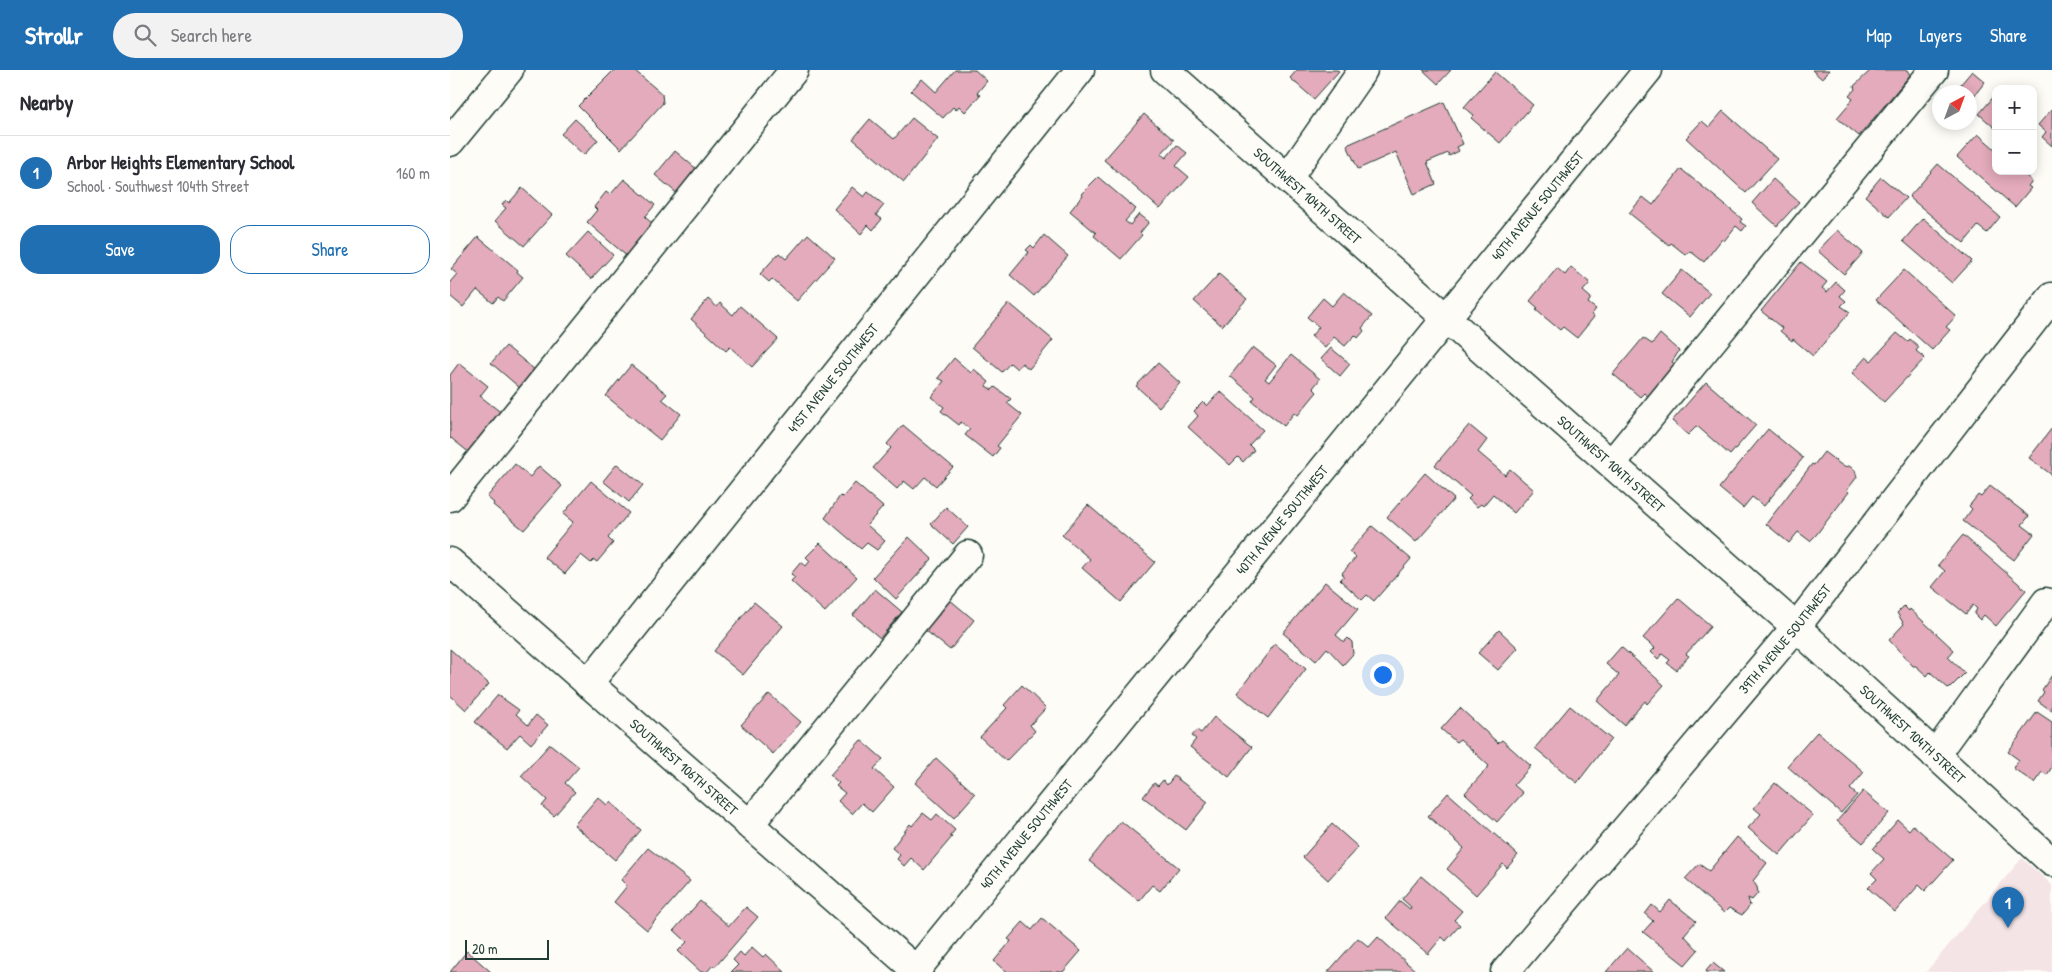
<!DOCTYPE html>
<meta charset="utf-8">
<style>
:root{--surface:#fff;--page:#f2f2f3;--text:#2b2b33;--muted:#7c7c81;--line:#e1e1e2;--accent:#1f6fb2}
body{margin:0;font-family:"Patrick Hand",sans-serif;background:var(--page);color:var(--text)}
.controls{position:absolute;right:15px;top:15px;display:grid;overflow:hidden;border-radius:10px;box-shadow:0 2px 12px #0003}
.controls button{width:45px;height:45px;display:grid;place-items:center;padding:0;border:0;border-bottom:1px solid var(--line);background:var(--surface);color:var(--text);font:25px sans-serif}
.compass{position:absolute;left:1482px;top:15px;width:45px;height:45px;border-radius:50%;background:var(--surface);box-shadow:0 2px 12px #0003;rotate:41deg}
.scale{position:absolute;left:15px;bottom:12px;width:84px;box-sizing:border-box;padding-left:5px;border:2px solid #1f3d34;border-top:0;font-size:14px;line-height:18px;white-space:nowrap;color:#1f3d34;-webkit-text-stroke:4px #fdfcf7;paint-order:stroke}
.you{position:absolute;left:932px;top:604px;width:18px;height:18px;margin:-12px;border:4px solid #fff;border-radius:50%;background:#1a73e8;box-shadow:0 0 0 8px #1a73e833}
.badge{display:grid;place-items:center;width:32px;height:32px;border-radius:50%;background:var(--accent);color:#fff;font-size:16px;font-weight:700}
.pin{position:absolute;translate:-50% -41px;filter:drop-shadow(0 1px 2px #0008)}
.pin::after{content:'';position:absolute;top:26px;width:18px;height:15px;background:inherit;clip-path:polygon(0 0,100% 0,50% 100%)}
.list{margin:0;padding:0;list-style:none}
h2{display:flex;justify-content:space-between;align-items:center;height:65px;margin:0;padding:0 20px;font-size:21px}
h2 small{font-size:16px;font-weight:400;color:var(--muted)}
.list li{display:grid;grid-template-columns:32px 1fr auto;gap:15px;align-items:center;box-sizing:border-box;height:75px;padding:0 20px;border-top:1px solid var(--line)}
.list b{display:block;font-size:19px;white-space:nowrap}
.list p{margin:0;font-size:16px;white-space:nowrap;color:var(--muted)}
.list em{font-size:16px;font-style:normal;color:var(--muted)}
.actions{display:flex;gap:10px;padding:15px 20px}
.actions a{flex:1;padding:11px 0;border:1px solid var(--accent);border-radius:20px;text-align:center;font-size:18px;color:var(--accent)}
.actions .main{background:var(--accent);color:#fff}
.icon{flex:none;width:28px;height:28px;fill:none;stroke:currentColor;stroke-width:2;stroke-linecap:round;stroke-linejoin:round}
.map{position:relative;flex:none;width:1602px;height:902px;overflow:hidden}
header{display:flex;align-items:center;gap:30px;box-sizing:border-box;height:70px;padding:0 25px;background:var(--accent);color:#fff}
header strong{font-size:24px}
nav{display:flex;gap:28px;margin-inline-start:auto;font-size:18px}
.search{width:350px;height:45px;background:var(--page);display:flex;align-items:center;gap:12px;box-sizing:border-box;padding:0 18px;border-radius:28px;color:var(--muted);font-size:19px}
main{display:flex}
aside{flex:1;background:var(--surface)}
.map>svg:first-child{display:block}
.built{fill:#f5e4e5}
.building{fill:#e3abbc;stroke:#1f3d34}
.lines{fill:none;stroke-linecap:round;stroke-linejoin:round}
.minor-casing{stroke:#1f3d34;stroke-width:31}
.minor{stroke:#fdfcf7;stroke-width:28}
.labels{text-anchor:middle;stroke-width:4;stroke-linejoin:round;paint-order:stroke}
.street-label{font-size:14px;fill:#1f3d34;stroke:#fdfcf7}
</style>
<header>
<strong>Strollr</strong>
<div class="search"><svg class="icon" aria-label="search" viewBox="0 0 24 24"><circle cx="10" cy="10" r="6"/><path d="M15 15l6 6"/></svg>Search here</div>
<nav><a>Map</a><a>Layers</a><a>Share</a></nav>
</header>
<main>
<aside>
<h2>Nearby<small></small></h2>
<ul class="list">
<li><span class="badge">1</span><div><b>Arbor Heights Elementary School</b><p>School · Southwest 104th Street</p></div><em>160 m</em></li>
</ul>
<div class="actions"><a class="main">Save</a><a>Share</a></div>
</aside>
<div class="map">
<svg width="1602" height="902" viewBox="0 0 1602 902">
<rect width="100%" height="100%" fill="#fdfcf7"/>
<filter id="ink" filterUnits="userSpaceOnUse"><feTurbulence type="fractalNoise" baseFrequency=".02" numOctaves="2"/><feDisplacementMap in="SourceGraphic" scale="10" xChannelSelector="R" yChannelSelector="G"/><feConvolveMatrix kernelMatrix="1 2 1 2 8 2 1 2 1" color-interpolation-filters="sRGB"/></filter>
<g filter="url(#ink)">
<!-- built -->
<polygon class="built" points="1572,788 1602,815 1602,902 1476,902"/>
<!-- building -->
<g class="building">
<polygon points="164,0 184,0 212,24 213,33 171,79 128,36"/>
<polygon points="505,0 525,0 537,11 527,23 530,25 515,42 509,36 506,40 503,37 493,48 461,21 472,9 486,22"/>
<polygon points="847,0 887,0 889,1 864,29 840,8"/>
<polygon points="973,0 1001,0 988,14"/>
<polygon points="1362,0 1379,0 1372,9"/>
<polygon points="1421,0 1457,0 1460,5 1409,66 1387,48 1403,29 1399,26 1405,19 1404,16"/>
<polygon points="1522,1 1535,12 1520,31 1520,22 1505,21"/>
<polygon points="1045,2 1083,35 1050,73 1021,48 1024,45 1014,37"/>
<polygon points="1546,24 1546,59 1529,44"/>
<polygon points="994,32 1013,74 1007,77 1009,81 999,86 998,83 977,92 986,114 964,124 946,82 908,99 897,75"/>
<polygon points="1602,39 1602,76 1592,67 1596,62 1588,55"/>
<polygon points="1273,41 1327,89 1296,123 1236,68 1252,51 1259,57"/>
<polygon points="694,44 724,70 711,84 716,88 727,75 737,83 726,96 739,107 710,139 654,90"/>
<polygon points="462,48 488,69 454,112 403,69 420,49 444,69"/>
<polygon points="125,49 148,70 134,85 111,64"/>
<polygon points="1528,64 1546,80 1546,101 1570,101 1582,111 1578,116 1581,118 1565,137 1507,87"/>
<polygon points="225,81 249,101 229,125 205,105"/>
<polygon points="1488,94 1550,147 1537,163 1528,156 1514,173 1459,127"/>
<polygon points="1231,99 1292,149 1290,152 1296,156 1292,161 1286,156 1274,171 1272,169 1254,192 1240,181 1236,185 1221,173 1219,175 1179,143 1193,127 1203,135"/>
<polygon points="648,107 686,139 675,151 680,155 689,144 699,152 690,163 692,165 671,189 644,166 646,163 620,141 633,125 631,124"/>
<polygon points="1431,107 1456,128 1439,147 1415,126"/>
<polygon points="174,109 205,135 195,147 204,155 180,189 137,152 147,140 144,137 156,122 160,125"/>
<polygon points="1323,109 1349,132 1327,156 1302,133"/>
<polygon points="402,117 414,127 418,122 434,135 426,145 432,149 423,160 418,155 411,164 384,139"/>
<polygon points="72,118 102,145 74,176 45,151 56,138 52,135 56,130 59,133"/>
<polygon points="1473,148 1522,191 1502,213 1453,171"/>
<polygon points="1387,160 1413,183 1394,204 1368,181"/>
<polygon points="138,162 163,185 141,209 116,186"/>
<polygon points="358,164 385,188 347,231 322,209 319,212 310,204 329,183 336,189"/>
<polygon points="594,165 618,186 584,226 560,205 579,182 576,180 581,175 584,178"/>
<polygon points="28,167 68,200 67,202 73,207 53,231 48,227 43,233 27,220 13,237 0,226 0,212 7,204 1,199"/>
<polygon points="1351,192 1377,212 1372,218 1377,222 1386,212 1395,220 1390,226 1396,231 1391,236 1400,242 1363,286 1343,269 1342,271 1330,261 1332,258 1311,241"/>
<polygon points="1121,197 1140,213 1133,221 1141,228 1138,233 1146,239 1142,244 1144,247 1127,268 1113,257 1110,260 1086,240 1088,238 1080,231 1107,198 1115,205"/>
<polygon points="1232,200 1260,223 1240,247 1212,224"/>
<polygon points="1454,200 1506,246 1496,257 1500,260 1482,280 1426,230"/>
<polygon points="769,204 797,229 772,256 744,231"/>
<polygon points="894,222 922,246 912,258 914,261 908,268 905,265 895,276 884,267 875,278 861,266 869,257 857,247 873,228 882,236"/>
<polygon points="258,229 267,237 270,233 283,245 290,236 328,269 302,297 280,277 276,281 241,249"/>
<polygon points="559,233 603,270 579,299 572,293 567,299 560,293 552,302 522,277"/>
<polygon points="1447,263 1458,272 1460,269 1469,277 1466,281 1475,288 1434,332 1402,303 1416,287 1421,291"/>
<polygon points="1210,264 1229,281 1222,292 1227,296 1200,328 1194,323 1190,327 1163,304 1193,268 1202,274"/>
<polygon points="56,276 85,300 70,318 41,293"/>
<polygon points="803,277 826,295 815,309 819,312 841,285 870,309 863,318 867,322 848,345 844,343 834,356 802,331 805,327 780,306"/>
<polygon points="881,278 900,294 890,306 871,289"/>
<polygon points="504,288 521,303 524,299 539,312 536,316 542,320 545,317 561,329 557,333 572,345 547,376 550,378 543,387 515,365 520,359 511,352 509,355 491,341 494,337 481,327 494,311 488,308"/>
<polygon points="9,293 38,316 30,326 53,344 21,384 1,368 0,369 0,305"/>
<polygon points="708,293 730,313 709,337 686,316"/>
<polygon points="181,295 217,324 212,329 231,344 210,370 156,326"/>
<polygon points="1256,312 1306,355 1280,385 1247,356 1238,365 1222,351"/>
<polygon points="770,321 813,360 799,375 804,380 793,392 788,387 780,395 738,357 748,346 744,341 753,332 757,336"/>
<polygon points="453,355 503,397 486,416 475,407 464,419 454,411 447,419 423,398 441,378 437,374"/>
<polygon points="1019,355 1037,370 1028,382 1055,405 1060,399 1084,420 1064,443 1043,424 1033,436 1031,434 1027,437 1018,429 1021,426 985,395"/>
<polygon points="1602,358 1602,405 1579,388"/>
<polygon points="1318,359 1353,388 1314,436 1302,427 1293,438 1269,418"/>
<polygon points="1374,382 1394,397 1399,396 1405,400 1407,407 1397,420 1399,422 1366,465 1360,471 1348,462 1339,473 1316,454 1362,394 1364,395"/>
<polygon points="65,394 80,407 89,396 112,416 74,460 43,435 44,433 37,427"/>
<polygon points="167,394 193,415 179,432 153,411"/>
<polygon points="975,403 1004,429 966,472 937,447"/>
<polygon points="141,411 179,443 158,468 163,473 147,492 144,490 141,493 131,485 115,504 94,487 123,452 113,444"/>
<polygon points="405,413 433,437 417,455 435,471 427,480 417,473 411,479 375,448 390,426 393,427"/>
<polygon points="1540,416 1579,446 1572,455 1584,464 1564,490 1513,451 1522,439 1519,436 1528,425 1531,427"/>
<polygon points="638,435 705,492 671,532 632,498 640,489 612,465"/>
<polygon points="496,437 518,457 503,474 481,454"/>
<polygon points="922,456 961,489 924,531 917,525 912,530 890,510 894,506 892,503 906,487 899,482"/>
<polygon points="1513,465 1576,520 1546,556 1534,545 1530,550 1524,544 1527,539 1523,535 1516,544 1482,517 1495,501 1488,495"/>
<polygon points="459,467 482,489 446,529 423,507"/>
<polygon points="370,473 407,507 375,542 341,511 345,507 341,504 351,492 356,496 360,491 356,487"/>
<polygon points="875,512 908,539 886,565 894,572 898,568 902,572 903,584 893,595 877,578 866,591 833,563"/>
<polygon points="425,519 452,542 430,568 403,545"/>
<polygon points="1228,528 1261,556 1236,584 1239,586 1226,600 1217,593 1220,590 1212,584 1208,589 1201,582 1205,578 1193,568"/>
<polygon points="499,529 524,550 500,580 475,560"/>
<polygon points="304,532 333,556 293,605 264,581"/>
<polygon points="1454,536 1459,541 1460,539 1504,580 1498,587 1515,603 1499,619 1480,602 1477,606 1466,596 1463,596 1439,570 1454,554 1447,543"/>
<polygon points="1049,560 1068,578 1048,600 1028,583"/>
<polygon points="825,574 856,599 818,648 787,623"/>
<polygon points="1171,577 1214,615 1197,634 1195,631 1174,655 1147,631 1169,605 1156,594"/>
<polygon points="0,579 39,614 16,640 0,625"/>
<polygon points="1602,605 1602,641 1588,631 1594,622 1592,620"/>
<polygon points="572,615 596,638 580,655 585,661 556,691 530,667 557,638 554,635"/>
<polygon points="319,624 351,652 323,684 291,655"/>
<polygon points="48,625 69,640 66,644 78,655 86,645 98,655 81,674 70,664 57,678 25,652"/>
<polygon points="1120,636 1161,669 1127,713 1085,678"/>
<polygon points="1010,638 1048,673 1052,670 1081,696 1064,715 1073,723 1047,752 1015,723 1039,696 1010,669 1006,672 991,659"/>
<polygon points="1587,642 1602,652 1602,697 1597,705 1592,702 1584,713 1563,698 1569,690 1558,682"/>
<polygon points="764,647 802,677 779,707 740,677 746,669 742,666 747,660 751,663"/>
<polygon points="1367,662 1414,702 1400,719 1407,725 1391,743 1337,696"/>
<polygon points="411,670 433,689 424,699 444,717 422,742 412,733 402,744 388,731 395,723 386,716 389,713 380,705"/>
<polygon points="100,674 129,697 115,713 125,722 104,746 92,736 97,730 71,706"/>
<polygon points="486,688 525,724 504,748 465,713"/>
<polygon points="724,706 758,732 736,760 693,727 704,713 708,716 713,710 717,715"/>
<polygon points="1325,713 1363,745 1329,785 1298,758 1311,744 1304,738"/>
<polygon points="1413,721 1439,743 1413,773 1387,751"/>
<polygon points="998,723 1068,785 1057,798 1053,794 1026,825 997,799 1014,778 978,746"/>
<polygon points="148,727 157,735 160,732 191,760 165,790 124,755"/>
<polygon points="473,743 482,750 487,744 505,760 500,766 502,767 474,800 461,788 454,796 447,789 450,785 442,778 460,754 462,756"/>
<polygon points="1448,750 1459,760 1463,755 1503,790 1475,821 1469,815 1445,842 1418,818 1427,809 1421,803 1434,789 1423,779"/>
<polygon points="671,751 729,798 710,821 702,815 689,831 639,791"/>
<polygon points="882,754 908,777 878,810 853,787"/>
<polygon points="1287,767 1317,793 1303,811 1307,817 1308,823 1302,830 1298,828 1300,836 1292,845 1279,838 1274,843 1235,809 1249,794 1259,801"/>
<polygon points="198,778 240,811 197,860 164,832 177,816 171,810"/>
<polygon points="971,806 1012,841 1004,850 1010,855 996,871 992,867 978,884 936,848 950,831 960,839 961,837 952,829"/>
<polygon points="1220,830 1246,851 1234,865 1248,880 1235,895 1193,862 1203,851 1195,844 1202,835 1210,842"/>
<polygon points="250,831 279,856 296,837 308,847 265,897 263,895 257,902 251,902 228,881 237,872 224,860"/>
<polygon points="592,848 631,881 613,902 556,902 544,891 561,871 558,869 573,852 582,860"/>
<polygon points="928,867 967,902 878,902 908,868 919,877"/>
<polygon points="302,877 313,887 316,884 335,902 281,902 288,895 283,890 290,882 294,886"/>
<polygon points="1177,878 1204,902 1156,902"/>
<polygon points="17,881 41,902 0,902"/>
<polygon points="1263,893 1274,902 1255,902"/>
</g>
<g class="lines">
<defs>
<g id="minor">
<path id="s1" d="M715,0L1346,557L1602,792"/>
<polyline points="0,72 59,0"/>
<polyline points="838,108 913,0"/>
<polyline points="1162,393 1484,0"/>
<polyline points="0,427 344,0"/>
<path id="s2" d="M0,492L468,902"/>
<path id="s3" d="M138,614L630,0"/>
<polyline points="1485,685 1596,532"/>
<polyline points="299,755 518,485"/>
<path id="s4" d="M466,900L1198,0"/>
<path id="s5" d="M1055,902L1346,557L1602,227"/>
</g>
</defs>
<!-- minor casing -->
<use href="#minor" class="minor-casing"/>
<!-- minor -->
<use href="#minor" class="minor"/>
</g>
</g>
<g class="labels">
<!-- street labels -->
<g class="street-label">
<text dy="5" stroke="none"><textPath href="#s1" startOffset="190">SOUTHWEST 104TH STREET</textPath></text>
<text dy="5" stroke="none"><textPath href="#s4" startOffset="985">40TH AVENUE SOUTHWEST</textPath></text>
<text dy="5" stroke="none"><textPath href="#s3" startOffset="392">41ST AVENUE SOUTHWEST</textPath></text>
<text dy="5" stroke="none"><textPath href="#s1" startOffset="595">SOUTHWEST 104TH STREET</textPath></text>
<text dy="5" stroke="none"><textPath href="#s4" startOffset="580">40TH AVENUE SOUTHWEST</textPath></text>
<text dy="5" stroke="none"><textPath href="#s5" startOffset="435">39TH AVENUE SOUTHWEST</textPath></text>
<text dy="5" stroke="none"><textPath href="#s1" startOffset="1000">SOUTHWEST 104TH STREET</textPath></text>
<text dy="5" stroke="none"><textPath href="#s2" startOffset="311">SOUTHWEST 106TH STREET</textPath></text>
<text dy="5" stroke="none"><textPath href="#s4" startOffset="175">40TH AVENUE SOUTHWEST</textPath></text>
</g>
</g>
</svg>
<div class="controls">
<button>+</button>
<button>−</button>
</div>
<svg class="compass" viewBox="-18 -18 36 36"><path d="M0-13l5 13h-10z" fill="#e53935"/><path d="M0 13l5-13h-10z" fill="#7c7c81"/></svg>
<div class="scale">20 m</div>
<div class="you"></div>
<div class="pin badge" style="left:1558px;top:858px">1</div>
</div>
</main>
